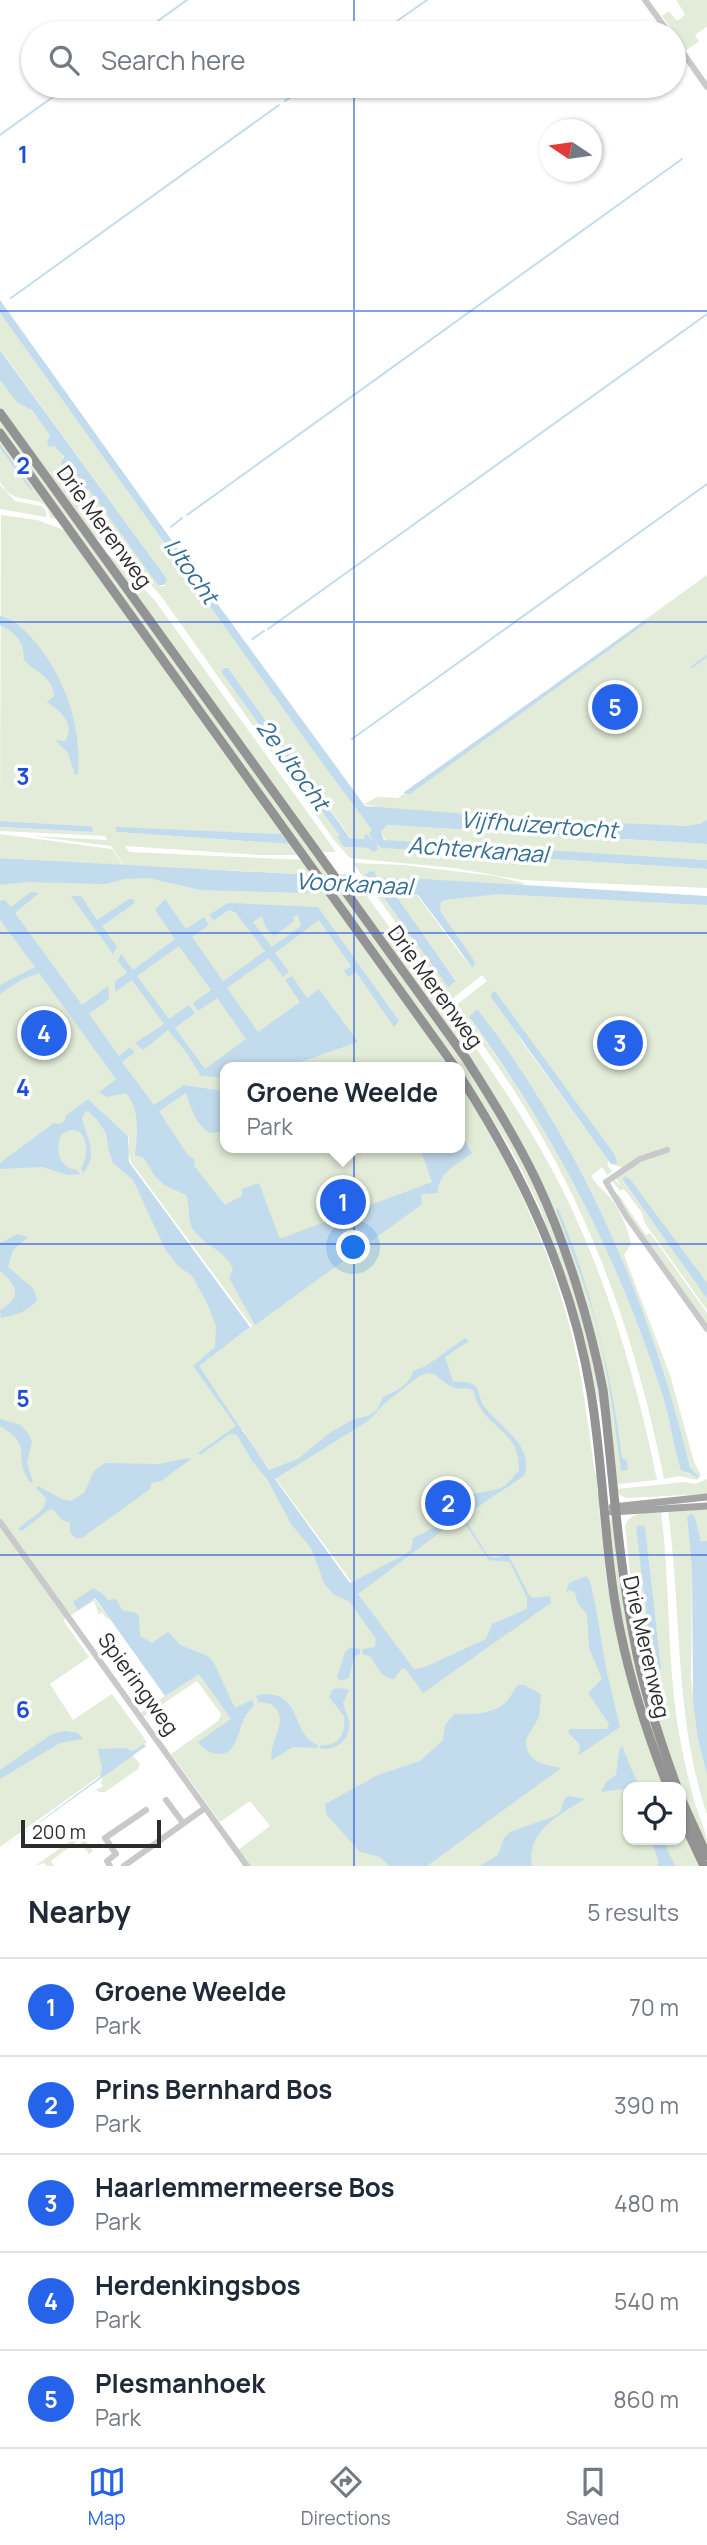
<!DOCTYPE html>
<style>
:root{--surface:#fff;--page:#f2f2f3;--text:#1f2937;--muted:#747a83;--line:#e0e1e3;--accent:#2563eb}
body{margin:0;font-family:Manrope,sans-serif;background:var(--page);color:var(--text)}
.controls{position:absolute;right:21px;bottom:21px;display:grid;overflow:hidden;border-radius:14px;box-shadow:0 2px 5px #0004}
.controls button{width:63px;height:63px;display:grid;place-items:center;padding:0;border:0;border-bottom:2px solid var(--line);background:var(--surface);color:var(--text);font:35px sans-serif}
.compass{position:absolute;left:539px;top:119px;width:63px;height:63px;border-radius:50%;background:var(--surface);box-shadow:0 2px 5px #0004;rotate:283deg}
.scale{position:absolute;left:21px;bottom:18px;width:140px;box-sizing:border-box;padding-left:7px;border:4px solid #2c2c2c;border-top:0;font-size:19px;line-height:24px;white-space:nowrap;color:#2c2c2c;-webkit-text-stroke:5px #fff;paint-order:stroke}
.you{position:absolute;left:354px;top:1248px;width:24px;height:24px;margin:-18px;border:5px solid #fff;border-radius:50%;background:#1a73e8;box-shadow:0 0 0 10px #1a73e833}
.badge{display:grid;place-items:center;width:46px;height:46px;border-radius:50%;background:var(--accent);color:#fff;font-size:23px;font-weight:700}
.pin{position:absolute;translate:-50% -50%;border:4px solid #fff;box-shadow:0 2px 7px #0006}
.popup{position:absolute;left:220px;top:1062px;width:245px;height:91px;box-sizing:border-box;display:grid;place-content:center;border-radius:14px;background:var(--surface);filter:drop-shadow(0 2px 5px #0005);font-size:23px;white-space:nowrap;color:var(--muted)}
.popup b{font-size:26px;color:var(--text)}
.popup::after{content:'';position:absolute;left:50%;top:100%;margin-left:-14px;border:14px solid transparent;border-top-color:var(--surface)}
.list{margin:0;padding:0;list-style:none}
h2{display:flex;justify-content:space-between;align-items:center;height:91px;margin:0;padding:0 28px;font-size:30px}
h2 small{font-size:23px;font-weight:400;color:var(--muted)}
.list li{display:grid;grid-template-columns:46px 1fr auto;gap:21px;align-items:center;box-sizing:border-box;height:98px;padding:0 28px;border-top:2px solid var(--line)}
.list b{display:block;font-size:26px;white-space:nowrap}
.list p{margin:0;font-size:23px;white-space:nowrap;color:var(--muted)}
.list em{font-size:23px;font-style:normal;color:var(--muted)}
.icon{flex:none;width:38px;height:38px;fill:none;stroke:currentColor;stroke-width:2;stroke-linecap:round;stroke-linejoin:round}
.map{position:relative;flex:none;width:707px;height:1866px;overflow:hidden}
.search{position:absolute;background:var(--surface);box-shadow:0 2px 5px #0004;left:21px;right:21px;top:21px;height:77px;display:flex;align-items:center;gap:18px;box-sizing:border-box;padding:0 24px;border-radius:38px;color:var(--muted);font-size:26px}
.sheet{height:581px;background:var(--surface)}
nav{display:flex;justify-content:space-around;align-items:center;box-sizing:border-box;height:98px;border-top:2px solid var(--line);background:var(--surface);font-size:19px;color:var(--muted)}
nav a{display:grid;justify-items:center;gap:4px}
nav .on{color:var(--accent)}
.map>svg:first-child{display:block}
.green{fill:#e2ecd8;fill-rule:evenodd}
.water{fill:#c3dced;fill-rule:evenodd}
.lines{fill:none;stroke-linecap:round;stroke-linejoin:round}
.stream{stroke:#c3dced;stroke-width:2}
.minor{stroke:#c9c9c9;stroke-width:6}
.major{stroke:#a4a4a4;stroke-width:7}
.highway{stroke:#939393;stroke-width:9}
.grid{fill:none;stroke:#1d4ed8;stroke-width:2;stroke-opacity:0.55}
.labels{text-anchor:middle;stroke-width:7;stroke-linejoin:round;paint-order:stroke}
.street-label{font-size:21px;fill:#2c2c2c;stroke:#fff}
.water-label{font-size:23px;font-style:italic;fill:#356e93;stroke:#fff}
.grid-label{font-size:23px;text-anchor:middle;font-weight:bold;fill:#1d4ed8;stroke:#fff;stroke-width:7;stroke-linejoin:round;paint-order:stroke}
</style>
<div class="map">
<svg width="707" height="1866" viewBox="0 0 707 1866">
<rect width="100%" height="100%" fill="#fff"/>
<!-- green -->
<g class="green">
<polygon points="676,0 707,0 707,26 695,35 699,42 686,50 662,16 669,11 676,20 679,20 685,14"/>
<polygon points="0,313 322,763 372,830 373,842 366,835 364,839 351,838 228,668 223,667 223,671 341,836 338,837 344,847 368,848 376,842 381,848 707,869 707,888 522,880 454,868 350,858 334,840 161,596 127,559 94,536 0,407 0,378 43,422 61,449 64,461 76,471 96,496 160,586 165,586 164,583 167,579 0,349"/>
<polygon points="0,417 331,876 323,876 18,454 0,429"/>
<path d="M0,438L61,521L50,517C47,495 27,503 12,495C7,493 3,486 0,482Z"/>
<polygon points="0,485 15,501 41,506 46,511 46,517 0,509"/>
<path d="M1,515L37,520L67,531L230,761L300,855H258L125,846L129,852L304,860L315,875L202,869L329,894L434,1041L433,1044L449,1067H226V1148H460V1084C516,1172 561,1270 580,1373C586,1406 590,1440 595,1474L598,1475L597,1491H600L601,1505L599,1508L607,1584L625,1662L666,1787H628V1840H681V1823L701,1866H249L238,1850L270,1826L250,1801L220,1822L171,1754L218,1721L221,1714L197,1681L143,1717L140,1713L175,1689L97,1595L94,1598L109,1618L107,1619L102,1612L99,1615L94,1601L63,1620L89,1657L50,1684L73,1720L112,1694L147,1742L0,1847V885L27,880L132,877L111,846L32,836L107,840L105,836L0,831V827L93,832L86,826L0,821ZM115,828L281,834L289,844L118,832ZM89,1100L129,1137L128,1150L131,1162L252,1326L198,1366L240,1426L195,1365L241,1330L95,1111H77ZM243,1429L245,1433L243,1434L359,1592L357,1594L402,1668L400,1669L240,1431Z"/>
<polygon points="106,553 122,565 156,602 336,852 319,852"/>
<polygon points="707,575 707,828 385,809 364,804 377,797 398,798"/>
<polygon points="387,825 707,844 707,860 386,841 381,832"/>
<polygon points="0,834 112,849 123,865 0,858"/>
<polygon points="353,863 403,865 495,876 524,883 523,886 406,879 405,885 403,885 398,879 377,877 373,872 363,877"/>
<path d="M408,888L412,894L417,895L468,964L430,901L475,890L707,903V1286L623,1180L707,1299V1310L644,1222L642,1213L624,1189L620,1191L612,1181L614,1179L621,1186L616,1178L624,1172L620,1166L618,1167L587,1117L495,992L520,1039L609,1161L607,1164L612,1172L607,1175L602,1167L591,1176C596,1184 600,1187 606,1193C619,1206 627,1226 631,1244L624,1255L670,1375L694,1462L701,1475L697,1480L679,1476L664,1479C639,1354 602,1241 538,1130C514,1087 484,1046 455,1006L487,981L482,975L451,1000L376,895H382L448,986L456,980L395,896L408,894L405,889ZM476,1010C580,1136 652,1309 690,1467L699,1477L681,1471C673,1446 670,1419 662,1394C619,1259 553,1131 469,1018Z"/>
<path d="M336,894H343C401,974 463,1053 511,1139C559,1225 591,1322 603,1419L567,1283L539,1206L512,1151L460,1067Z"/>
<path d="M352,894L366,895C422,972 480,1049 530,1131C595,1238 632,1358 657,1480L617,1484L596,1343L517,1135Z"/>
<polygon points="618,1194 646,1235 650,1233 707,1313 707,1325 616,1196"/>
<polygon points="707,1479 707,1494 626,1498 619,1494 618,1489 684,1482 695,1484"/>
<path d="M707,1508V1541L701,1542L695,1517H687L692,1570L691,1678L698,1740L707,1775V1815C674,1716 682,1613 668,1511Z"/>
<path d="M661,1512C670,1581 667,1652 677,1721C681,1747 687,1774 694,1800C698,1816 707,1830 707,1846L673,1769L657,1720L637,1636L625,1526C630,1511 647,1513 661,1512ZM640,1525L645,1526L661,1670Z"/>
<path d="M612,1517L623,1587L675,1787H671C645,1711 620,1635 612,1554C611,1542 607,1528 612,1517Z"/>
<polygon points="132,1755 140,1764 138,1769 105,1792 99,1792 96,1789 101,1788 103,1785 101,1783 103,1776"/>
<polygon points="80,1834 93,1851 89,1854 79,1840 51,1861 54,1866 47,1866 44,1863 35,1866"/>
</g>
<!-- water -->
<g class="water">
<polygon points="0,300 203,584 365,806 518,818 686,826 700,824 707,820 707,844 387,825 381,832 384,840 707,860 707,869 381,848 376,843 378,849 374,852 368,848 344,847 337,837 340,836 222,673 223,668 228,668 350,838 364,839 366,833 373,842 369,833 372,830 322,763 0,313"/>
<polygon points="0,350 167,579 164,585 158,585 88,488 87,495 78,487 82,481 81,478 69,476 61,465 64,456 54,446 49,447 47,442 50,435 32,410 17,402 0,380"/>
<path d="M0,616C14,619 21,627 31,637C64,674 82,725 78,774L75,775L68,753L55,740L65,741C76,725 61,711 47,702L54,696C53,676 36,673 24,660C24,643 18,634 0,625Z"/>
<polygon points="644,621 646,623 410,794 403,793"/>
<polygon points="0,821 86,826 92,827 93,832 0,827"/>
<polygon points="115,827 281,834 290,844 117,832"/>
<polygon points="0,858 331,876 346,874 347,876 363,877 370,871 374,872 377,877 398,879 409,894 396,896 456,981 448,987 382,895 201,890 148,878 125,879 106,884 25,882 0,885"/>
<polygon points="407,878 707,896 707,905 498,894 445,900 441,902 440,911 475,962 473,968 418,895 412,894 405,885"/>
<path d="M31,892L39,893L15,913L82,1005L108,986L109,999L89,1014L119,1056L130,1047L135,1052L122,1062L154,1105L184,1085L222,1091L226,1098V1131L209,1133C195,1123 191,1108 186,1093L159,1111L187,1154L194,1159L195,1167L225,1205L242,1196V1189L259,1183L279,1237L282,1238L432,1182L420,1148H460V1132L472,1153C458,1164 437,1173 438,1193L422,1194L421,1205L255,1325L229,1278L233,1269C225,1251 208,1247 196,1233C186,1223 191,1207 186,1195L164,1185L154,1175L144,1158L135,1155C137,1135 141,1111 126,1093L107,1097L99,1092L116,1079L39,973L21,980L0,994V986L3,983L35,967L0,920V901L5,900L11,907Z"/>
<polygon points="71,896 81,896 97,920 129,899 133,899 135,903 102,926 117,947 113,954"/>
<path d="M165,899L186,929L204,917L209,925L192,937L223,981L265,951L235,912L229,910L214,920L209,915L228,903L318,907L399,1021L394,1027L356,972L348,977L344,971L351,966L319,920L275,953L289,972L283,977L269,958L227,988L258,1032L300,1002L285,980L292,976L307,998L319,989L358,1042L286,1067H226V1077L220,1079L217,1077L201,1076L186,1052L168,1030L143,1050L135,1043L164,1024L132,980L115,992V981L127,973L118,961L121,954L133,970L175,939L155,910ZM298,915L301,926L272,947L253,922L262,916L266,928L274,936L294,921L293,916ZM179,946L211,990L193,1003L198,1011L217,998L246,1039L205,1069L175,1028L195,1013L189,1005L169,1019L137,976Z"/>
<polygon points="495,991 615,1155 617,1165 611,1164 491,997 492,992"/>
<path d="M477,1009C581,1141 651,1305 690,1467L699,1477L698,1478L689,1473L681,1471C673,1446 670,1419 662,1394C619,1259 553,1131 469,1017Z"/>
<path d="M88,1099L128,1136L129,1162L250,1327L199,1366L269,1470L298,1459L328,1434L354,1419L368,1416L377,1410L383,1397C397,1390 409,1386 413,1371L426,1366L465,1338L469,1341L445,1357L453,1381C461,1383 469,1380 475,1386C480,1391 479,1400 484,1406C499,1427 535,1445 524,1476L467,1514L466,1521L488,1556L495,1558L508,1554L529,1595L533,1598L550,1596L551,1603L423,1693L405,1668L401,1669L394,1679C382,1679 376,1665 370,1656L362,1654L363,1649L375,1647L376,1639L350,1602L333,1594L324,1583L311,1548L291,1524L267,1479L252,1461L237,1435L230,1434L200,1455L198,1453L236,1426L193,1366L215,1347L216,1326L208,1305L192,1276L178,1266L165,1249L133,1180L113,1163L109,1152L106,1133L97,1120L88,1111L85,1112L82,1119C87,1138 99,1154 83,1173L81,1168C93,1152 84,1117 61,1135C55,1151 59,1168 77,1170L80,1174L68,1175L42,1167L0,1169V1163L54,1123L59,1124L65,1121V1116ZM428,1373C439,1374 444,1385 455,1388C462,1390 465,1386 473,1390C475,1395 476,1401 479,1406C495,1432 519,1433 519,1470L506,1485L498,1489L473,1494L453,1518L413,1538L411,1550L404,1555L350,1583L275,1479L368,1421L385,1403L418,1377ZM457,1525H466L489,1560L510,1562L527,1598V1609L492,1624L486,1639L425,1667L414,1669L358,1594L442,1531Z"/>
<polygon points="624,1176 630,1179 707,1283 707,1299 623,1180"/>
<path d="M558,1208C592,1289 611,1372 622,1458L627,1460L628,1470L621,1471C615,1428 610,1385 601,1342C590,1296 572,1253 556,1209Z"/>
<path d="M17,1234L28,1237L13,1250L8,1267L33,1288L37,1299C31,1311 13,1316 1,1318L0,1310C22,1298 18,1285 0,1271V1243Z"/>
<path d="M0,1419L21,1425L29,1435L32,1442L27,1463L33,1482H30C11,1455 36,1448 0,1426Z"/>
<path d="M188,1458L191,1459L161,1481L152,1483L150,1489L82,1538H75L70,1532V1523L62,1520L53,1509L47,1511L22,1531L18,1529C28,1518 45,1515 46,1498L36,1488L38,1486L62,1499L70,1501L84,1493L94,1471L105,1463L159,1464Z"/>
<polygon points="691,1514 695,1517 701,1541 707,1541 707,1775 698,1740 693,1701 692,1570 687,1517"/>
<polygon points="640,1525 645,1526 661,1667 659,1673 653,1671 636,1527"/>
<polygon points="586,1576 590,1581 595,1603 606,1668 620,1727 579,1755 580,1745 568,1732 570,1729 607,1729 609,1724 588,1693 602,1679 589,1648 587,1614 578,1604 575,1593 570,1590 566,1592 569,1583"/>
<path d="M93,1588L103,1594L108,1600L116,1599L122,1610L136,1613L139,1616L140,1636L152,1643L168,1632L180,1645L208,1656L214,1663L235,1708L252,1700L254,1706C238,1718 242,1740 228,1752C216,1757 206,1752 198,1742L231,1719L199,1674L165,1696L95,1598L78,1610L73,1602Z"/>
<polygon points="351,1647 360,1649 360,1654 354,1657 349,1678 341,1681 337,1677 345,1652"/>
<path d="M518,1685H524L541,1694L539,1717L526,1739C525,1761 542,1765 561,1768L427,1866H389L380,1857L360,1852L326,1814L325,1804L378,1775L420,1761L443,1740L445,1725L454,1714C469,1715 492,1714 504,1704C511,1699 512,1691 518,1685Z"/>
<path d="M343,1688L349,1690L343,1703C344,1709 347,1714 349,1720C352,1738 337,1752 320,1748L321,1745C339,1747 346,1733 344,1716L329,1697L333,1689Z"/>
<path d="M262,1694C304,1692 290,1734 318,1745V1748L293,1747L272,1760C267,1741 293,1721 271,1704L259,1702L256,1696Z"/>
<polygon points="65,1731 78,1733 83,1739 60,1743 0,1779 0,1770 52,1734"/>
<polygon points="144,1744 146,1746 0,1851 100,1777 102,1768 98,1749 125,1748 133,1751"/>
<polygon points="622,1746 639,1787 601,1792 607,1781 616,1775 619,1751"/>
<path d="M569,1796L585,1799C559,1815 526,1831 532,1866H480L498,1855L504,1838L510,1832L555,1816L560,1812L565,1798Z"/>
<polygon points="651,1840 663,1840 675,1866 657,1866 659,1862"/>
</g>
<g class="lines">
<!-- stream -->
<g class="stream">
<polyline points="141,33 187,0"/>
<polyline points="380,33 427,0"/>
<polyline points="285,101 306,86"/>
<polyline points="0,135 68,86"/>
<polyline points="11,298 279,105"/>
<polyline points="0,446 31,489"/>
<polyline points="187,515 682,159"/>
<polyline points="171,527 182,518"/>
<polyline points="268,629 707,314"/>
<polyline points="252,639 264,631"/>
<polyline points="692,667 707,656"/>
<polyline points="352,739 707,484"/>
</g>
<!-- minor -->
<g class="minor">
<polyline points="645,0 669,33"/>
<polyline points="674,40 707,87"/>
<polyline points="667,1150 640,1159 606,1182 627,1217 707,1329"/>
<polyline points="0,1522 247,1866"/>
<polyline points="166,1800 183,1823"/>
<polyline points="110,1866 107,1861 116,1854 105,1838 146,1810"/>
<polyline points="124,1866 205,1808"/>
</g>
<!-- major -->
<g class="major">
<polyline points="612,1507 707,1497"/>
<polyline points="612,1512 707,1506"/>
</g>
<!-- highway -->
<g class="highway">
<path d="M0,413L465,1057C491,1098 516,1138 537,1182C566,1244 590,1322 603,1390C613,1475 618,1560 635,1644C644,1693 660,1741 677,1787"/>
<polyline points="0,433 455,1067"/>
<path d="M460,1076C523,1174 572,1277 591,1393C604,1471 604,1552 620,1630C631,1684 648,1736 668,1787"/>
<polyline points="681,1798 707,1856"/>
<polyline points="681,1817 704,1866"/>
</g>
</g>
<!-- grid -->
<path class="grid" d="M354,0V33M354,86V1866M0,311H707M0,622H707M0,933H707M0,1244H707M0,1555H707"/>
<g class="labels">
<!-- street labels -->
<g class="street-label">
<text transform="translate(104 527) rotate(54)" y="7">Drie Merenweg</text>
<text transform="translate(435 987) rotate(54)" y="7">Drie Merenweg</text>
<text transform="translate(646 1647) rotate(77)" y="7">Drie Merenweg</text>
<text transform="translate(138 1684) rotate(54)" y="7">Spieringweg</text>
</g>
<!-- water labels -->
<g class="water-label">
<text transform="translate(191 571) rotate(54)" y="8">IJtocht</text>
<text transform="translate(293 765) rotate(54)" y="8">2e IJtocht</text>
<text transform="translate(539 825) rotate(4)" y="8">Vijfhuizertocht</text>
<text transform="translate(478 850) rotate(4)" y="8">Achterkanaal</text>
<text transform="translate(354 884) rotate(3)" y="8">Voorkanaal</text>
</g>
</g>
<g class="grid-label">
<text x="23" y="163">1</text>
<text x="23" y="474">2</text>
<text x="23" y="785">3</text>
<text x="23" y="1096">4</text>
<text x="23" y="1407">5</text>
<text x="23" y="1718">6</text>
</g>
</svg>
<div class="controls">
<button><svg class="icon" aria-label="locate" viewBox="0 0 24 24"><circle cx="12" cy="12" r="6"/><path d="M12 2v4M12 18v4M2 12h4M18 12h4"/></svg></button>
</div>
<svg class="compass" viewBox="-18 -18 36 36"><path d="M0-13l5 13h-10z" fill="#e53935"/><path d="M0 13l5-13h-10z" fill="#747a83"/></svg>
<div class="scale">200 m</div>
<div class="you"></div>
<div class="pin badge" style="left:343px;top:1202px">1</div>
<div class="popup"><b>Groene Weelde</b>Park</div>
<div class="pin badge" style="left:448px;top:1503px">2</div>
<div class="pin badge" style="left:620px;top:1043px">3</div>
<div class="pin badge" style="left:44px;top:1033px">4</div>
<div class="pin badge" style="left:615px;top:707px">5</div>
<div class="search"><svg class="icon" aria-label="search" viewBox="0 0 24 24"><circle cx="10" cy="10" r="6"/><path d="M15 15l6 6"/></svg>Search here</div>
</div>
<section class="sheet">
<h2>Nearby<small>5 results</small></h2>
<ul class="list">
<li><span class="badge">1</span><div><b>Groene Weelde</b><p>Park</p></div><em>70 m</em></li>
<li><span class="badge">2</span><div><b>Prins Bernhard Bos</b><p>Park</p></div><em>390 m</em></li>
<li><span class="badge">3</span><div><b>Haarlemmermeerse Bos</b><p>Park</p></div><em>480 m</em></li>
<li><span class="badge">4</span><div><b>Herdenkingsbos</b><p>Park</p></div><em>540 m</em></li>
<li><span class="badge">5</span><div><b>Plesmanhoek</b><p>Park</p></div><em>860 m</em></li>
</ul>
</section>
<nav>
<a class="on"><svg class="icon" aria-label="map" viewBox="0 0 24 24"><path d="M3 6l6-2 6 2 6-2v14l-6 2-6-2-6 2zM9 4v14M15 6v14"/></svg>Map</a>
<a><svg class="icon" aria-label="directions" viewBox="0 0 24 24"><path d="M12 3l9 9-9 9-9-9zM9 14v-3h6M13 9l2 2-2 2"/></svg>Directions</a>
<a><svg class="icon" aria-label="saved" viewBox="0 0 24 24"><path d="M7 4h10v16l-5-4-5 4z"/></svg>Saved</a>
</nav>
